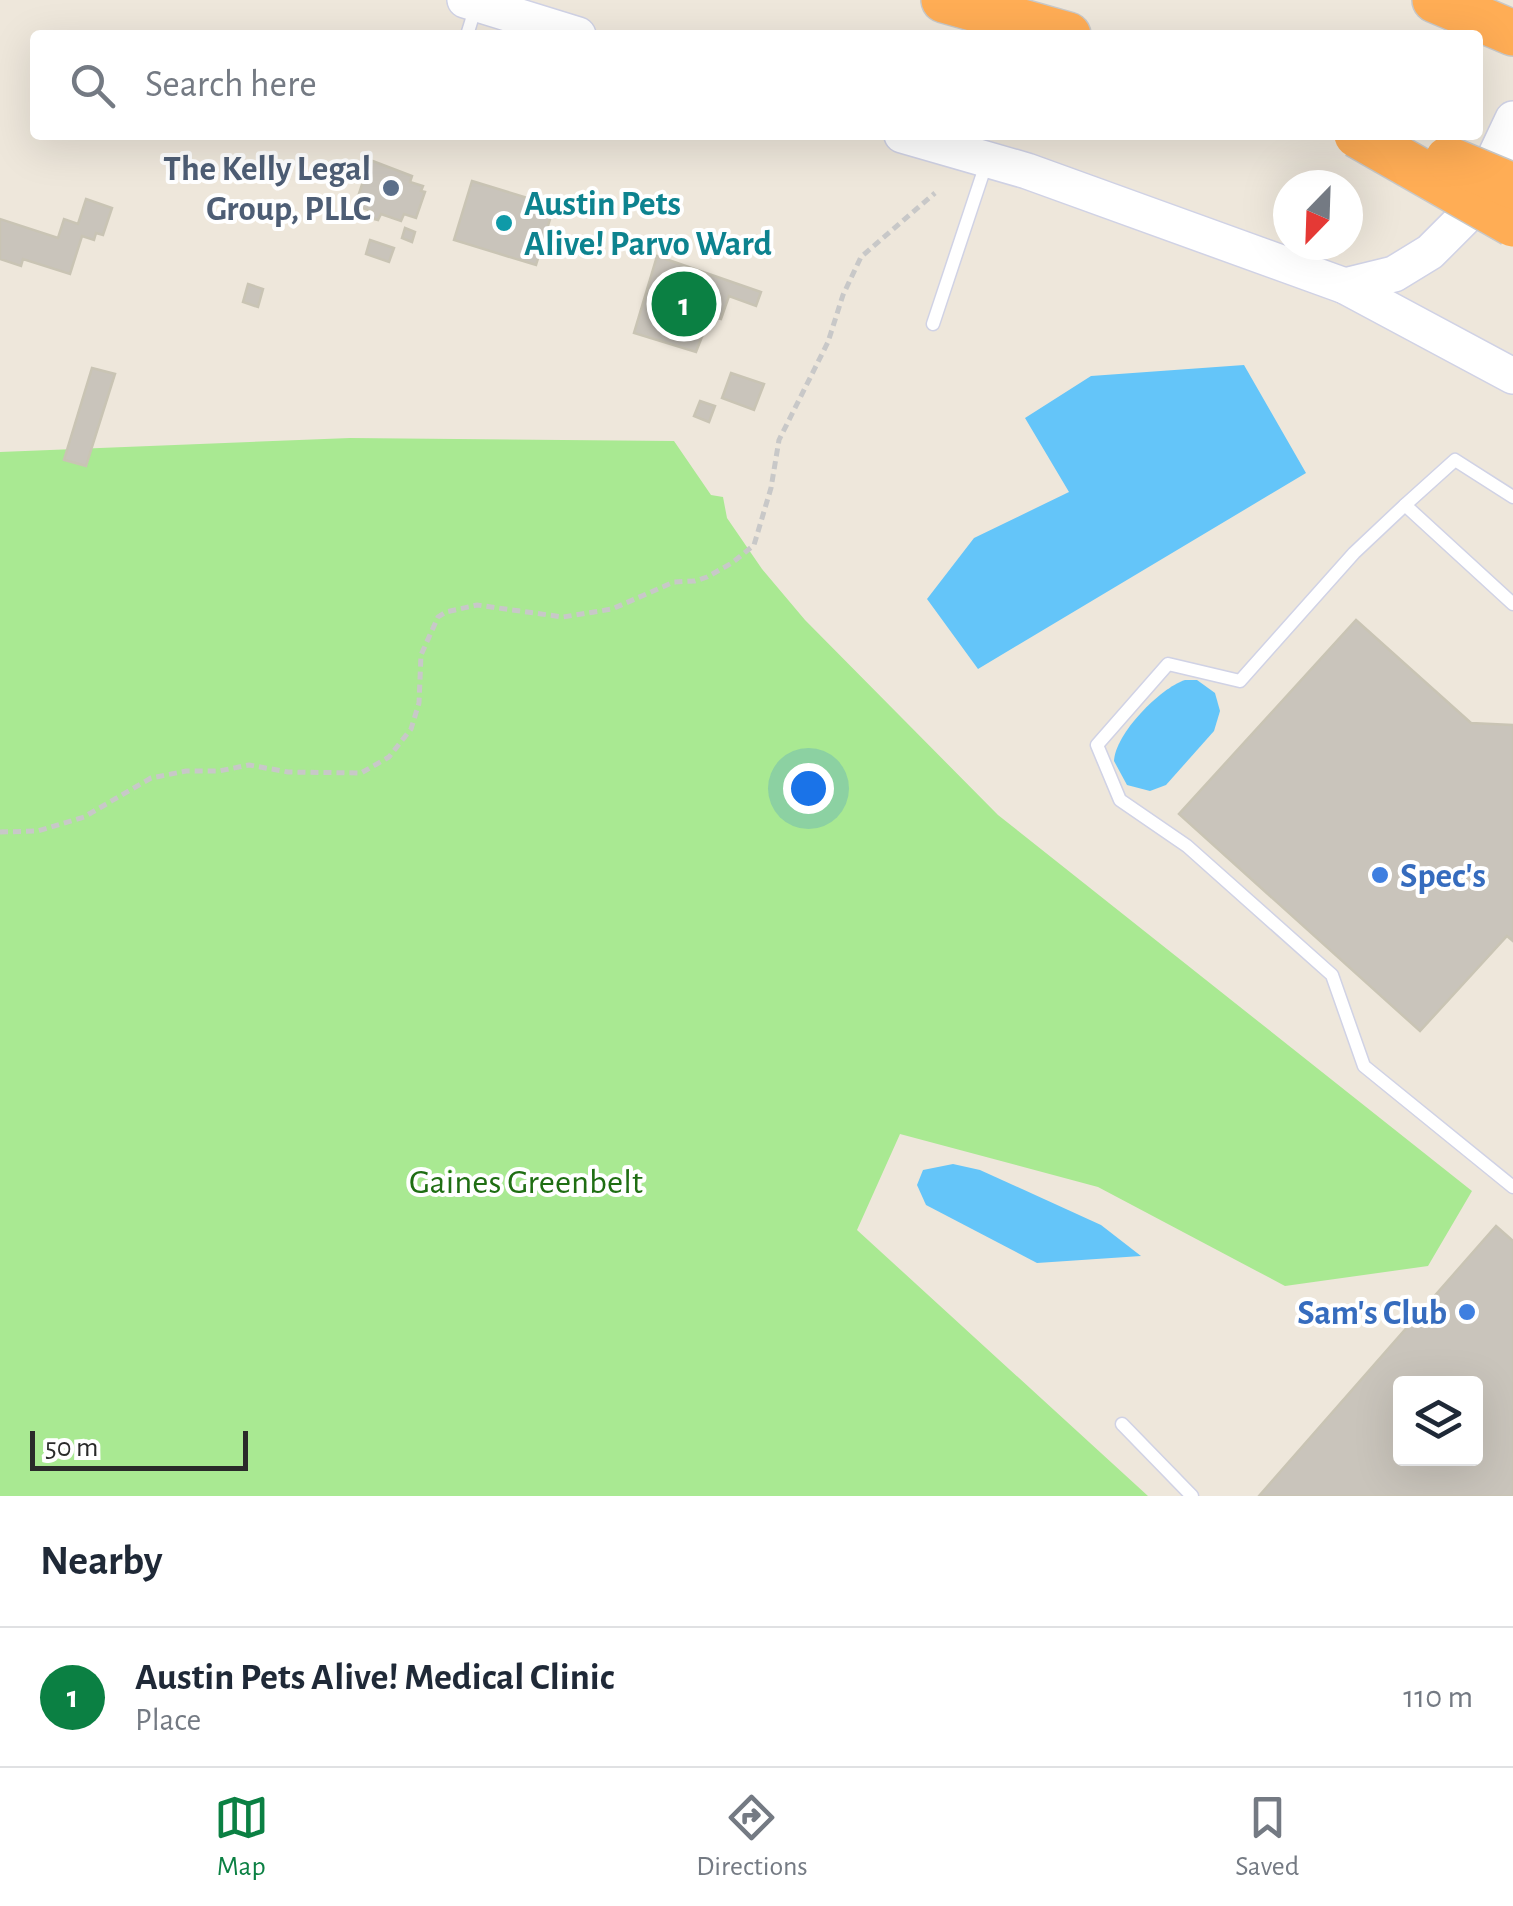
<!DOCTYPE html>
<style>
:root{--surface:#fff;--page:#f6f6f7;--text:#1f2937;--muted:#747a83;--line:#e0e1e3;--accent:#0b8043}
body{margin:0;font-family:"Alegreya Sans",sans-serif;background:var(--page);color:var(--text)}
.controls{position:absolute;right:30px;bottom:30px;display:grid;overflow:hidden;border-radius:10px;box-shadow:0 10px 40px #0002}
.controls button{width:90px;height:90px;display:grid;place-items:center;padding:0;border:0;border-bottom:2px solid var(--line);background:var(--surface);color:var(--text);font:50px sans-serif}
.compass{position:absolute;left:1273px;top:170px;width:90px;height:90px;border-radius:50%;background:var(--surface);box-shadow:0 10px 40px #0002;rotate:203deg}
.scale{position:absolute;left:30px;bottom:25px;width:218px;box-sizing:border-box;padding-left:10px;border:5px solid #2a2a2a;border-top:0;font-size:28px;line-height:35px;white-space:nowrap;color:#2a2a2a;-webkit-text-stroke:8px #fff;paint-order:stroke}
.you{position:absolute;left:808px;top:788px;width:35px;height:35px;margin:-25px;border:8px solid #fff;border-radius:50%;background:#1a73e8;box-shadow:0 0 0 15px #1a73e833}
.badge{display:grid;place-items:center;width:65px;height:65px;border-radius:50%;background:var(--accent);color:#fff;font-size:32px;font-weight:700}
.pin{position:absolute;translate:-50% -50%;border:5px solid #fff;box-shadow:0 2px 10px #0006}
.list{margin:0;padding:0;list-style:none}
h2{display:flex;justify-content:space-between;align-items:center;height:130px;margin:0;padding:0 40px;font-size:42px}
h2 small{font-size:32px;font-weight:400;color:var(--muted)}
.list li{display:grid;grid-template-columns:65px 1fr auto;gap:30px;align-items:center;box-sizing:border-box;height:140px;padding:0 40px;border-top:2px solid var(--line)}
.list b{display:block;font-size:38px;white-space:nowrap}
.list p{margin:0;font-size:32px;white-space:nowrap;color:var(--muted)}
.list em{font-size:32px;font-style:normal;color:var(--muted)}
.icon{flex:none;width:55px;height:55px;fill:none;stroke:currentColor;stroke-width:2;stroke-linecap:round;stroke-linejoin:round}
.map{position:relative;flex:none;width:1513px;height:1496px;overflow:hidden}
.search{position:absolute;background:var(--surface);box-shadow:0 10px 40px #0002;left:30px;right:30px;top:30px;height:110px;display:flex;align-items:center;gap:25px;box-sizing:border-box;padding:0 35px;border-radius:10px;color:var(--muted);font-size:38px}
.sheet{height:270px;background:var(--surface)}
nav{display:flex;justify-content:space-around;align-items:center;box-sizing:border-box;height:140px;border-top:2px solid var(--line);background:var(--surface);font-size:28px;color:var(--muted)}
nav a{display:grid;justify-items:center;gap:5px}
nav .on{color:var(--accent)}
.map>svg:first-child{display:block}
.green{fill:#a9e992}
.water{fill:#64c5f9}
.building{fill:#c9c4bb;stroke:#c9c4b4;stroke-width:2.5;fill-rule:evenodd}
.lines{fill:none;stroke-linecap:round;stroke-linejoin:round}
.lane-casing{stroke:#d0d2e5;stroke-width:15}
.secondary-casing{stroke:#d0d2e5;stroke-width:38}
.highway-casing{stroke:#c8c8c8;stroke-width:48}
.path{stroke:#c8c8c8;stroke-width:5;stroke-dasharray:8 5;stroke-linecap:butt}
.lane{stroke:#fff;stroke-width:12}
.secondary{stroke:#fff;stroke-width:35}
.highway{stroke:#ffad55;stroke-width:45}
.highway-bridge-casing{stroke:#c8c8c8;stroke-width:48;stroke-linecap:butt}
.highway-bridge{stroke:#ffad55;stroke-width:45}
.service-dot{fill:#5c6f8a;stroke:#fff;stroke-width:4}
.culture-dot{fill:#0f9aa8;stroke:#fff;stroke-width:4}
.shop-dot{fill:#3f7fe0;stroke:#fff;stroke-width:4}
.labels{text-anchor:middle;stroke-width:8;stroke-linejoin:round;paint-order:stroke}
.service-label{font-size:35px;font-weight:bold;fill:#4e5e75;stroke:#fff;text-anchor:end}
.culture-label{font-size:35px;font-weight:bold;fill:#0d838f;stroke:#fff;text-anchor:start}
.shop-label{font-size:35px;font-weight:bold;fill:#366cbe;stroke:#fff;text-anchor:start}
.park-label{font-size:35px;fill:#1f6e13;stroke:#fff}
</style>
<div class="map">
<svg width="1513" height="1496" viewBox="0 0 1513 1496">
<rect width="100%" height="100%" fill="#eee7db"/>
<!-- green -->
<polygon class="green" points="350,438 674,441 711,495 723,497 727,518 762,569 805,620 998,815 1472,1191 1428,1266 1285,1286 1098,1187 900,1134 857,1230 1148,1496 0,1496 0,452"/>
<!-- water -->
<g class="water">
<polygon points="1244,365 1306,473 978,669 927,599 974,538 1069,492 1025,418 1091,376"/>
<path d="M1185,680H1197L1215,693L1220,711L1214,731L1166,785L1150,791L1127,785L1114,761C1115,734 1160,688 1185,680Z"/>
<polygon points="953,1164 980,1170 1101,1225 1141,1256 1037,1263 926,1205 917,1185 923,1170"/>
</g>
<!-- building -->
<g class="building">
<polygon points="370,160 412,176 410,182 423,186 421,191 425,192 416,218 404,214 401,221 381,214 378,220 370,218 372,211 355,206"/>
<polygon points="472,181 554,206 536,265 454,240"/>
<polygon points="86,199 112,208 103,235 96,233 94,240 82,236 70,274 23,259 21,266 0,259 0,219 58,238 64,219 78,224"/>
<polygon points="405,228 415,232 412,242 402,238"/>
<polygon points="370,240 394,248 389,262 366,254"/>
<polygon points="657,256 761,292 756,306 729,296 721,319 710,316 696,352 634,333"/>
<polygon points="248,284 263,289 258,307 243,302"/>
<polygon points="92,368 115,374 86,466 64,460"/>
<polygon points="731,373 764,384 754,410 722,398"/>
<polygon points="700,401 715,406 709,422 694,416"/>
<polygon points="1356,620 1471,723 1513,725 1513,941 1507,936 1420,1031 1179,814"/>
<path d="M1496,1226L1513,1241V1496H1259ZM1400,1384H1476V1458H1400Z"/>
</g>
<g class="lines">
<defs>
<g id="lane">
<polyline points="467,35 476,6"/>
<polyline points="933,324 987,161"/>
<polyline points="1513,497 1455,460 1405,505 1513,604"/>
<polyline points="1405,505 1354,553 1240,681 1168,664 1097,745 1120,800 1187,846 1332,975 1364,1066 1513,1187"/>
<polyline points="1122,1424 1192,1496"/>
</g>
<g id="secondary">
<polyline points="465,0 578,35"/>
<polyline points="902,135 1027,171 1345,286 1513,376"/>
<polyline points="1345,286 1394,274 1430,252 1468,214 1513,119"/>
</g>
<g id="highway">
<polyline points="944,0 1068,35"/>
<polyline points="1435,0 1513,33"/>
</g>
</defs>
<!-- lane casing -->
<use href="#lane" class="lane-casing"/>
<!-- secondary casing -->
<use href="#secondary" class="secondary-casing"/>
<!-- highway casing -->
<use href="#highway" class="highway-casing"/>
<!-- path -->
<polyline class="path" points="0,832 38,831 84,817 151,778 186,771 219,771 249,765 288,772 361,773 389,757 411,729 419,703 421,655 438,617 446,612 477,605 563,617 612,609 674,582 695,581 707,577 732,563 754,545 771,488 779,440 828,342 843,295 861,257 935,193"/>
<!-- lane -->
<use href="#lane" class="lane"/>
<!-- secondary -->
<use href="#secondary" class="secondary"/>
<!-- highway -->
<use href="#highway" class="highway"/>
<defs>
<g id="highway-bridge">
<polyline points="1357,135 1513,224"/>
<polyline points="1448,159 1513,186"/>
</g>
</defs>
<!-- highway-bridge casing -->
<use href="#highway-bridge" class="highway-bridge-casing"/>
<!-- highway-bridge -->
<use href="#highway-bridge" class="highway-bridge"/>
</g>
<!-- markers -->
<circle class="service-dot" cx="391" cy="188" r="10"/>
<circle class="culture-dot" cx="504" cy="223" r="10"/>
<g class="shop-dot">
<circle cx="1380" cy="875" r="10"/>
<circle cx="1467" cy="1312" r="10"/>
</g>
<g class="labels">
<!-- service labels -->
<g class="service-label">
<text x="371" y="180">The Kelly Legal<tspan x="371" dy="40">Group, PLLC</tspan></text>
</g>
<!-- culture labels -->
<g class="culture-label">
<text x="524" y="215">Austin Pets<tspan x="524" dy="40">Alive! Parvo Ward</tspan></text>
</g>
<!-- shop labels -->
<g class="shop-label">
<text x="1400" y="887">Spec's</text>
<text x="1447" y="1324" text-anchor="end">Sam's Club</text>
</g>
<!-- park labels -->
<g class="park-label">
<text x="526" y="1193">Gaines Greenbelt</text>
</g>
</g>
</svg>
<div class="controls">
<button><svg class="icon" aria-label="layers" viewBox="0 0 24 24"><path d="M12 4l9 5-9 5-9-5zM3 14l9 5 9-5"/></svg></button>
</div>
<svg class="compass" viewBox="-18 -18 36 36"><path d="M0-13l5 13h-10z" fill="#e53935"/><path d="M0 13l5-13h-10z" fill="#747a83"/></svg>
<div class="scale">50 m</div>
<div class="you"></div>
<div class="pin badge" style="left:684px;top:304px">1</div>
<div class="search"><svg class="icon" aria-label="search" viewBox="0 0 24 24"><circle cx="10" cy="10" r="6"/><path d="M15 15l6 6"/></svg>Search here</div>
</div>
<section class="sheet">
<h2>Nearby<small></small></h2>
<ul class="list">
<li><span class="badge">1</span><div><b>Austin Pets Alive! Medical Clinic</b><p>Place</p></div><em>110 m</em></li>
</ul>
</section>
<nav>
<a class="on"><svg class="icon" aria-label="map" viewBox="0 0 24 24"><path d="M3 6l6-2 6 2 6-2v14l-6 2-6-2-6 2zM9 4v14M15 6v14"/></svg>Map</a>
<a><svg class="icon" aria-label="directions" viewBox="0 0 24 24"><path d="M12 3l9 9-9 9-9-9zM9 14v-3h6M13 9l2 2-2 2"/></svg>Directions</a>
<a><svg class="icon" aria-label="saved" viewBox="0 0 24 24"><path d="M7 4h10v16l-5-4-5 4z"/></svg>Saved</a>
</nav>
